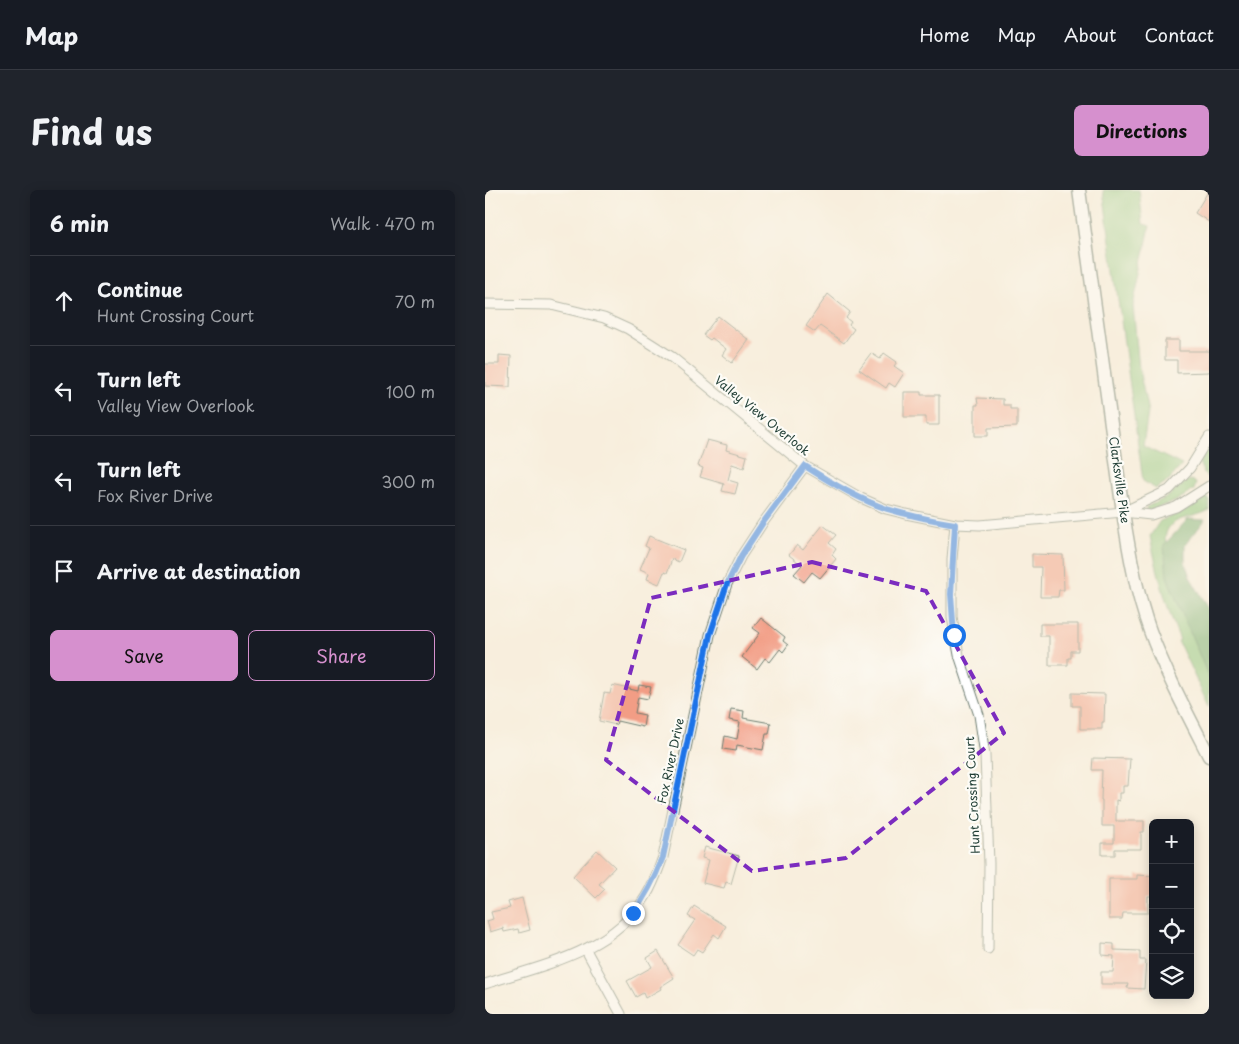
<!DOCTYPE html>
<meta charset="utf-8">
<style>
:root{--surface:#171b24;--page:#20242c;--text:#f1f3f6;--muted:#9ea1a6;--line:#363941;--accent:#d690ce}
body{margin:0;font-family:"Playpen Sans",sans-serif;background:var(--page);color:var(--text)}
.controls{position:absolute;right:15px;bottom:15px;display:grid;overflow:hidden;border-radius:8px;box-shadow:0 2px 12px #0003}
.controls button{width:45px;height:45px;display:grid;place-items:center;padding:0;border:0;border-bottom:1px solid var(--line);background:var(--surface);color:var(--text);font:25px sans-serif}
.stop{position:absolute;width:15px;height:15px;margin:-11px;border:4px solid #1a73e8;border-radius:50%;background:#fff}
.stop.end{background:#1a73e8;border-color:#fff;box-shadow:0 1px 5px #0008}
.list{margin:0;padding:0;list-style:none}
h2{display:flex;justify-content:space-between;align-items:center;height:65px;margin:0;padding:0 20px;font-size:21px}
h2 small{font-size:16px;font-weight:400;color:var(--muted)}
.list li{display:grid;grid-template-columns:32px 1fr auto;gap:15px;align-items:center;box-sizing:border-box;height:90px;padding:0 20px;border-top:1px solid var(--line)}
.list b{display:block;font-size:19px;white-space:nowrap}
.list p{margin:0;font-size:16px;white-space:nowrap;color:var(--muted)}
.list em{font-size:16px;font-style:normal;color:var(--muted)}
.actions{display:flex;gap:10px;padding:15px 20px}
.actions a{flex:1;padding:11px 0;border:1px solid var(--accent);border-radius:8px;text-align:center;font-size:18px;color:var(--accent)}
.actions .main{background:var(--accent);color:#111}
.icon{flex:none;width:28px;height:28px;fill:none;stroke:currentColor;stroke-width:2;stroke-linecap:round;stroke-linejoin:round}
.map{position:relative;flex:none;width:724px;height:824px;overflow:hidden;border-radius:8px}
header{display:flex;align-items:center;gap:30px;box-sizing:border-box;height:70px;padding:0 25px;background:var(--surface);border-bottom:1px solid var(--line)}
header strong{font-size:24px}
nav{display:flex;gap:28px;margin-inline-start:auto;font-size:18px}
.intro{display:flex;align-items:center;justify-content:space-between;box-sizing:border-box;height:120px;padding:0 30px}
h1{margin:0;font-size:35px}
.button{padding:12px 22px;border-radius:8px;background:var(--accent);color:#111;font-size:18px;font-weight:700}
main{display:flex;gap:30px;padding:0 30px}
aside{flex:1;background:var(--surface);border-radius:8px;box-shadow:0 2px 12px #0003}
.map>svg:first-child{display:block}
.green{fill:#8bc67b;stroke:#558258}
.forest{fill:#70ab6b;stroke:#487450}
.building{fill:#f29d85}
.lines{fill:none;stroke-linecap:round;stroke-linejoin:round}
.street-casing{stroke:#6b7b6f;stroke-width:11}
.primary-casing{stroke:#6b7b6f;stroke-width:15}
.street{stroke:#fff;stroke-width:9}
.primary{stroke:#fff;stroke-width:12}
.route{stroke:#1a73e8;stroke-width:6}
.marked{fill:none;stroke:#7b2cbf;stroke-width:4;stroke-dasharray:10 6;stroke-linejoin:round}
.labels{text-anchor:middle;stroke-width:4.5;stroke-linejoin:round;paint-order:stroke}
.street-label{font-size:12px;fill:#1f3d34;stroke:#fdfcf7}
</style>
<header>
<strong>Map</strong>
<nav><a>Home</a><a>Map</a><a>About</a><a>Contact</a></nav>
</header>
<div class="intro"><h1>Find us</h1><a class="button">Directions</a></div>
<main>
<aside>
<h2>6 min<small>Walk · 470 m</small></h2>
<ul class="list">
<li><svg class="icon" aria-label="ahead" viewBox="0 0 24 24"><path d="M12 20V5M6 11l6-6 6 6"/></svg><div><b>Continue</b><p>Hunt Crossing Court</p></div><em>70 m</em></li>
<li><svg class="icon" aria-label="left" viewBox="0 0 24 24"><path d="M17 20v-9H6M10 6l-5 5 5 5"/></svg><div><b>Turn left</b><p>Valley View Overlook</p></div><em>100 m</em></li>
<li><svg class="icon" aria-label="left" viewBox="0 0 24 24"><path d="M17 20v-9H6M10 6l-5 5 5 5"/></svg><div><b>Turn left</b><p>Fox River Drive</p></div><em>300 m</em></li>
<li><svg class="icon" aria-label="arrive" viewBox="0 0 24 24"><path d="M6 21V4h12l-3 4 3 4H6"/></svg><div><b>Arrive at destination</b></div></li>
</ul>
<div class="actions"><a class="main">Save</a><a>Share</a></div>
</aside>
<div class="map">
<svg width="724" height="824" viewBox="0 0 724 824">
<rect width="100%" height="100%" fill="#fdfcf7"/>
<filter id="ink" filterUnits="userSpaceOnUse"><feTurbulence type="fractalNoise" baseFrequency=".02" numOctaves="2"/><feDisplacementMap in="SourceGraphic" scale="10" xChannelSelector="R" yChannelSelector="G"/><feConvolveMatrix kernelMatrix="1 2 1 2 8 2 1 2 1" color-interpolation-filters="sRGB"/></filter>
<filter id="wash" filterUnits="userSpaceOnUse"><feTurbulence type="fractalNoise" baseFrequency=".0096" numOctaves="4" result="noise"/><feDisplacementMap in="SourceGraphic" scale="20" xChannelSelector="R" yChannelSelector="G"/><feGaussianBlur stdDeviation="1.12" result="paint"/><feColorMatrix in="noise" values="0 0 0 0 0 0 0 0 0 0 0 0 0 0 0 0 0 1.4 0 .05"/><feComposite in="paint" operator="in"/></filter>
<g filter="url(#wash)">
<rect width="100%" height="100%" fill="#f8eedd"/>
<!-- green -->
<g class="green">
<polygon points="618,0 654,0 658,34 665,36 648,116 654,179 663,222 658,256 697,275 684,290 671,299 658,291"/>
<polygon points="724,257 724,288 720,285 714,273"/>
<polygon points="706,290 711,293 709,300 689,312 662,321 661,317 681,308 702,291"/>
<path d="M722,307L724,311V320C707,330 682,325 680,349L724,446V517L693,451L695,450C681,416 672,382 665,346L675,331L695,323Z"/>
</g>
<!-- forest -->
<polygon class="forest" points="703,329 720,330 700,355 700,372 705,387 724,419 724,488 682,387 679,355"/>
<g id="blocks">
<!-- building -->
<g class="building">
<polygon points="724,0 724,32 710,23"/>
<polygon points="343,104 365,122 361,128 366,132 364,135 369,139 359,153 335,136 330,142 321,136"/>
<polygon points="233,126 264,150 247,173 237,165 241,159 227,148 225,150 218,145"/>
<polygon points="680,150 694,150 694,161 724,161 724,182 692,183 692,170 680,170"/>
<polygon points="386,163 395,169 399,163 412,172 409,176 419,183 410,197 404,193 401,198 374,179"/>
<polygon points="14,165 26,166 25,197 0,196 0,174 14,174"/>
<polygon points="419,202 436,202 436,205 454,205 454,235 441,235 441,227 419,227"/>
<polygon points="492,208 518,209 518,215 525,215 525,219 532,219 532,237 503,238 503,246 490,246 490,215 493,215"/>
<polygon points="222,250 242,255 241,260 262,266 259,278 247,274 243,290 253,293 250,304 237,301 239,294 215,287 218,278 213,276"/>
<polygon points="338,335 351,345 344,353 351,359 347,365 351,369 335,388 327,382 319,392 309,384 317,375 304,365 312,355 318,360"/>
<polygon points="164,346 199,360 194,372 187,369 182,383 179,382 174,394 162,389 164,383 155,379 164,358 160,356"/>
<polygon points="547,364 578,365 579,400 574,400 573,407 555,407 556,377 547,377"/>
<polygon points="276,428 300,447 298,451 303,455 298,462 295,459 285,472 280,468 272,479 257,467 275,443 268,438"/>
<polygon points="555,434 593,434 593,461 586,461 586,468 583,468 583,475 564,475 564,446 555,446"/>
<polygon points="127,495 153,501 154,495 166,497 163,509 153,507 150,523 160,525 158,537 132,531 131,535 114,531 119,503 125,504"/>
<polygon points="587,503 620,504 619,532 617,532 617,539 595,539 595,516 587,516"/>
<polygon points="246,519 259,521 258,528 286,533 284,544 281,544 278,560 252,555 251,561 238,559 240,546 252,549 255,532 244,530"/>
<polygon points="608,568 645,569 643,596 638,596 638,603 634,603 634,611 631,610 631,631 659,631 659,642 656,642 656,659 630,659 630,665 617,665 617,653 629,653 629,636 617,636 617,610 616,610 617,580 607,580"/>
<polygon points="220,657 254,666 246,694 241,692 239,698 218,693 224,670 217,668"/>
<polygon points="112,660 130,677 114,694 120,699 111,708 88,686"/>
<polygon points="652,685 668,686 667,706 663,706 663,723 638,723 637,729 624,729 624,689 652,689"/>
<polygon points="37,708 45,740 34,743 33,739 19,742 18,738 5,742 2,731 8,729 6,722 25,718 23,712"/>
<polygon points="209,716 241,736 234,748 229,744 217,762 212,759 208,765 193,755 210,730 203,726"/>
<polygon points="617,753 629,754 629,760 655,761 655,770 661,770 659,799 642,798 643,794 616,794 616,782 628,782 629,766 617,765"/>
<polygon points="173,761 189,788 175,797 176,799 160,808 158,803 151,807 142,791 167,777 162,768"/>
</g>
</g>
</g>
<g filter="url(#ink)">
<use href="#blocks" fill-opacity="0" stroke="#6b7b6f" stroke-width="1"/>
<g class="lines">
<defs>
<g id="street">
<polyline points="0,114 66,115 119,128 143,139 187,167 320,276 376,308 401,319 421,324 470,334 495,335 638,322 666,325 691,317 724,296"/>
<polyline points="638,322 684,300 705,278 724,247"/>
<polyline points="470,334 467,369 467,427 474,465 494,525 500,565 504,674 503,759"/>
<polyline points="101,760 136,824"/>
<path d="M0,794C58,775 127,762 161,706C169,693 173,680 178,667L225,445L242,394L256,366L277,334L320,276"/>
</g>
<path id="primary" d="M594,0L638,322C644,363 651,402 665,441C681,484 703,525 724,566"/>
</defs>
<!-- street casing -->
<use href="#street" class="street-casing"/>
<!-- primary casing -->
<use href="#primary" class="primary-casing"/>
<!-- street -->
<use href="#street" class="street"/>
<!-- primary -->
<use href="#primary" class="primary"/>
</g>
</g>
<g class="lines" filter="url(#ink)">
<!-- route -->
<path class="route" d="M148,723C162,705 170,688 178,667L225,445L242,394L256,366L277,334L320,276C346,293 373,309 402,319C425,326 447,330 470,334L466,404L469,445"/>
</g>
<!-- marked area -->
<path d="M0 0H724V824H0ZM327,372L441,401L519,543L361,668L267,681L121,570L166,408Z" fill="#f8eedd" fill-opacity=".55" fill-rule="evenodd"/>
<path class="marked" d="M327,372L441,401L519,543L361,668L267,681L121,570L166,408Z"/>
<g class="labels">
<!-- street labels -->
<g class="street-label">
<text transform="translate(277 226) rotate(39)" y="4">Valley View Overlook</text>
<text transform="translate(634 290) rotate(82)" y="4">Clarksville Pike</text>
<text transform="translate(186 571) rotate(-78)" y="4">Fox River Drive</text>
<text transform="translate(488 605) rotate(-93)" y="4">Hunt Crossing Court</text>
</g>
</g>
</svg>
<div class="controls">
<button>+</button>
<button>−</button>
<button><svg class="icon" aria-label="locate" viewBox="0 0 24 24"><circle cx="12" cy="12" r="6"/><path d="M12 2v4M12 18v4M2 12h4M18 12h4"/></svg></button>
<button><svg class="icon" aria-label="layers" viewBox="0 0 24 24"><path d="M12 4l9 5-9 5-9-5zM3 14l9 5 9-5"/></svg></button>
</div>
<div class="stop" style="left:469px;top:445px"></div>
<div class="stop end" style="left:148px;top:723px"></div>
</div>
</main>
